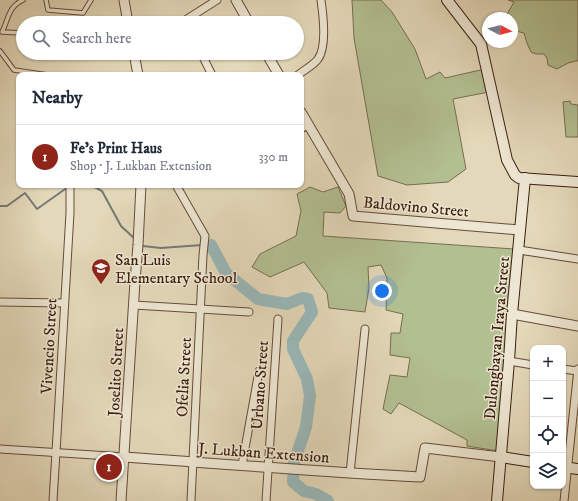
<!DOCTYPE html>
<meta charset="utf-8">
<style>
:root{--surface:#fff;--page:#f2f2f3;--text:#1f2937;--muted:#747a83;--line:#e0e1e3;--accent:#8f2418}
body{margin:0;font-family:"IM FELL DW Pica",serif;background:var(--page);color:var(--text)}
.controls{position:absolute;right:12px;bottom:12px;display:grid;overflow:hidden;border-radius:8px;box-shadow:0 1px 3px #0004}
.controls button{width:36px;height:36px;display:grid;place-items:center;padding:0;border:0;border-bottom:1px solid var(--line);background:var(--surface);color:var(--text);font:20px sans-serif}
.compass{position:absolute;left:482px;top:12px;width:36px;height:36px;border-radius:50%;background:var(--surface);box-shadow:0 1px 3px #0004;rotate:97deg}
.you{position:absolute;left:382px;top:291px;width:14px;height:14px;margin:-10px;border:3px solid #fff;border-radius:50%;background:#1a73e8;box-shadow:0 0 0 6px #1a73e833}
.badge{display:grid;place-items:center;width:26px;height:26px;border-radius:50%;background:var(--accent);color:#fff;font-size:13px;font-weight:700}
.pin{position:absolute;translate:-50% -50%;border:2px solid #fff;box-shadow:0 1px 4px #0006}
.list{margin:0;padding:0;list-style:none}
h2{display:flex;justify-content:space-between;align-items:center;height:52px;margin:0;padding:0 16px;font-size:17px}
h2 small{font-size:13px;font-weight:400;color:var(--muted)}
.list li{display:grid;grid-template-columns:26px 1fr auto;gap:12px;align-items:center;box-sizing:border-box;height:64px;padding:0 16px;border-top:1px solid var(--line)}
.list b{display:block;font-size:15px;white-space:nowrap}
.list p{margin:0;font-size:13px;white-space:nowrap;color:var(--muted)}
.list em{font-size:13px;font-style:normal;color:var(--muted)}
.icon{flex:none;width:22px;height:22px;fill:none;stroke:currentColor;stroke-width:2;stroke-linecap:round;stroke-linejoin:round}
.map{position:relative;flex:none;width:578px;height:501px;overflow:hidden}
.search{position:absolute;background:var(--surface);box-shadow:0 1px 3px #0004;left:16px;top:16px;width:288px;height:44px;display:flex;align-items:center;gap:10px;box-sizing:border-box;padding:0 14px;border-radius:22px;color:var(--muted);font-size:15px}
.panel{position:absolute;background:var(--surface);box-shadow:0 1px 3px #0004;left:16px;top:72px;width:288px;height:116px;border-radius:8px}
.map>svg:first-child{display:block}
.green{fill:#b2bf91;stroke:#776e50}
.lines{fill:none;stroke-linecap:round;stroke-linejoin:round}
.stream{stroke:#747a75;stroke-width:2}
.river{stroke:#99b8b9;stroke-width:12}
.service-casing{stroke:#664c3a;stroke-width:5.5}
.minor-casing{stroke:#664c3a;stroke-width:9}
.tertiary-casing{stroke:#664c3a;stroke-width:11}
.secondary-casing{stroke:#3c1d0f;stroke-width:12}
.service{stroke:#ede6d2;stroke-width:3.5}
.minor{stroke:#ede6d2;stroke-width:7}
.tertiary{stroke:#ede6d2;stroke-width:9}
.secondary{stroke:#ede6d2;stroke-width:10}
.labels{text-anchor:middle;stroke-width:3;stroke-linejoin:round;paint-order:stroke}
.street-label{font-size:16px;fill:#3c1d0f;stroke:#ede6d2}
.poi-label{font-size:16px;fill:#3c1d0f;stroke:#ede6d2;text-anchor:start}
</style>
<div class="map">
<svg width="578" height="501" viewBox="0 0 578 501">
<rect width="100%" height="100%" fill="#e3d8b9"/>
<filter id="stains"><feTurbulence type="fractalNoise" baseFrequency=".005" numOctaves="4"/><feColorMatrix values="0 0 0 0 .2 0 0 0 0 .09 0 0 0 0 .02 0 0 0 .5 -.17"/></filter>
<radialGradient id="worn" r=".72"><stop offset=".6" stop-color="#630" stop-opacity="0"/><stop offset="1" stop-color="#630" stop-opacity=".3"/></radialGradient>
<!-- green -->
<g class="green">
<polygon points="352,0 381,0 392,12 415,49 426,79 440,72 445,78 485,69 489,92 453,99 466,169 448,182 407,185 378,176 354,38"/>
<polygon points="508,0 578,0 578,61 576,61 568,63 557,69 548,65 547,58 544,54 536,54 531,52 527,43 524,33 512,30 512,18 507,18 506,16 514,2"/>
<polygon points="570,101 571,104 578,105 578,137 566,137 563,102"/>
<polygon points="310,187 323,192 338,187 346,206 340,213 324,212 323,236 514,249 498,451 467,446 467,440 399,403 391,414 383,409 390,375 407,377 410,358 390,355 391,333 400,333 403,314 386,310 387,278 381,265 368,267 369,288 365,312 329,308 327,293 304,262 270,277 252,267 260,254 296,236 301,211 297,194"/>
</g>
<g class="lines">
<!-- stream -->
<g class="stream">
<polyline points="73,186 91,185 102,191 121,226 135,239"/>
<polyline points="0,206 7,206 25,193 37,209 68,187"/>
<polyline points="141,244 143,246 161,248 202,245"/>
</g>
<!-- river -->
<polyline class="river" points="211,245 226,273 258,299 287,304 302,298 308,299 312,312 293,341 293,349 307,379 310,396 306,427 294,463 293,482 304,491 316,494 328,501"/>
<defs>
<g id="service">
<polyline points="46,0 48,10 83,13 91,0"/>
<path d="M23,33L2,32C9,18 8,7 23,0"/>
<polyline points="0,51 14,70 48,75"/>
</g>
<g id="minor">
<polyline points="186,23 184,21 217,0"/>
<polyline points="201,53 212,75"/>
<path d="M298,75C304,70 314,65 318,59C327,47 323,14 321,0"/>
<polyline points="301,129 308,124"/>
<polyline points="176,185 205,236 203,255 191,501"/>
<polyline points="519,250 578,259"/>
<polyline points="0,302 64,303"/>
<polyline points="134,305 249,312"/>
<polyline points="509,361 533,365"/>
<polyline points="563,369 578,371"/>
<polyline points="0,449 125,457"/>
<polyline points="242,465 259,371"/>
<polyline points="350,473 365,329"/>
<polyline points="53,501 56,452 70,213 70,185"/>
<polyline points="266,501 278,319"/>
<polyline points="564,501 578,369"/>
</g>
<g id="tertiary">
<polyline points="124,0 128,23"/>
<polyline points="236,0 249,23"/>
<polyline points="134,53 138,75"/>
<polyline points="266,53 279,75"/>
<polyline points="301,112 349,194 353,216 520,230"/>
<polyline points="512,314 578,326"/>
<path d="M125,457C223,464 322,472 420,477L425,448L501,457"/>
<polyline points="121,501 135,281 138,245 141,185"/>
</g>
<g id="secondary">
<polyline points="447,0 481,44 507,160 515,175 519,178 578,182"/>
<polyline points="501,457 533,462"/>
<polyline points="563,467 578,469"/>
<polyline points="497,501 509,361 512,314 525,178"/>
</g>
</defs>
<!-- service casing -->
<use href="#service" class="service-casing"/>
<!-- minor casing -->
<use href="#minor" class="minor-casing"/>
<!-- tertiary casing -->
<use href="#tertiary" class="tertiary-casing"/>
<!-- secondary casing -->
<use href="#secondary" class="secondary-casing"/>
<!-- service -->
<use href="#service" class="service"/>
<!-- minor -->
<use href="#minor" class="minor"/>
<!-- tertiary -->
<use href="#tertiary" class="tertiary"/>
<!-- secondary -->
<use href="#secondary" class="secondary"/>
</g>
<!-- icons -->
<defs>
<symbol id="school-pin" viewBox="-11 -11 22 30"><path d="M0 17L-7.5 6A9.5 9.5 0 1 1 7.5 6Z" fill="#8f2418" stroke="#ede6d2"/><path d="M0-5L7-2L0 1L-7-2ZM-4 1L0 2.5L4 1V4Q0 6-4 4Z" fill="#fff"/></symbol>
</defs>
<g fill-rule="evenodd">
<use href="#school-pin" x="90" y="257" width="22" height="30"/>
</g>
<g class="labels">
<!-- street labels -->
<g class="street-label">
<text transform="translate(416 206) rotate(5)" y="6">Baldovino Street</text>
<text transform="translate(496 338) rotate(-85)" y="6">Dulongbayan Iraya Street</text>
<text transform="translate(48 346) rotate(-87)" y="6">Vivencio Street</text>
<text transform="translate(115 372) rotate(-87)" y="6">Joselito Street</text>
<text transform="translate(183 377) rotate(-87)" y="6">Ofelia Street</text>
<text transform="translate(259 385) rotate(-86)" y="6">Urbano Street</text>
<text transform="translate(264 452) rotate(4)" y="6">J. Lukban Extension</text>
</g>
<!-- poi labels -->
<g class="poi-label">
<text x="115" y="265">San Luis<tspan x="115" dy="18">Elementary School</tspan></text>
</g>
</g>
<rect width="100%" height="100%" filter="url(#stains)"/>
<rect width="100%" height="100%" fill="url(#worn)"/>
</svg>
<div class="controls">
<button>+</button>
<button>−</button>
<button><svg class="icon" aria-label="locate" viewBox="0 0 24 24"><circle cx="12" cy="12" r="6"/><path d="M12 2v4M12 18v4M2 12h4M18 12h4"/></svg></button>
<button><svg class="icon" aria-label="layers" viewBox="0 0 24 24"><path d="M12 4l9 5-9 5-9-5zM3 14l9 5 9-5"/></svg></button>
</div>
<svg class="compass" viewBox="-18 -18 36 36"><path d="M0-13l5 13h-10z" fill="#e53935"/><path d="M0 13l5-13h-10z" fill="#747a83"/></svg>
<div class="you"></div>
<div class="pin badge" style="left:109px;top:467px">1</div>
<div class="search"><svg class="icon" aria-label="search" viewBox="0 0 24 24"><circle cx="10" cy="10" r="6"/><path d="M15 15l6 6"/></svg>Search here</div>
<section class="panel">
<h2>Nearby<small></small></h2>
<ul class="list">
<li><span class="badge">1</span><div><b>Fe's Print Haus</b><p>Shop · J. Lukban Extension</p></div><em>330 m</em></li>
</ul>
</section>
</div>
